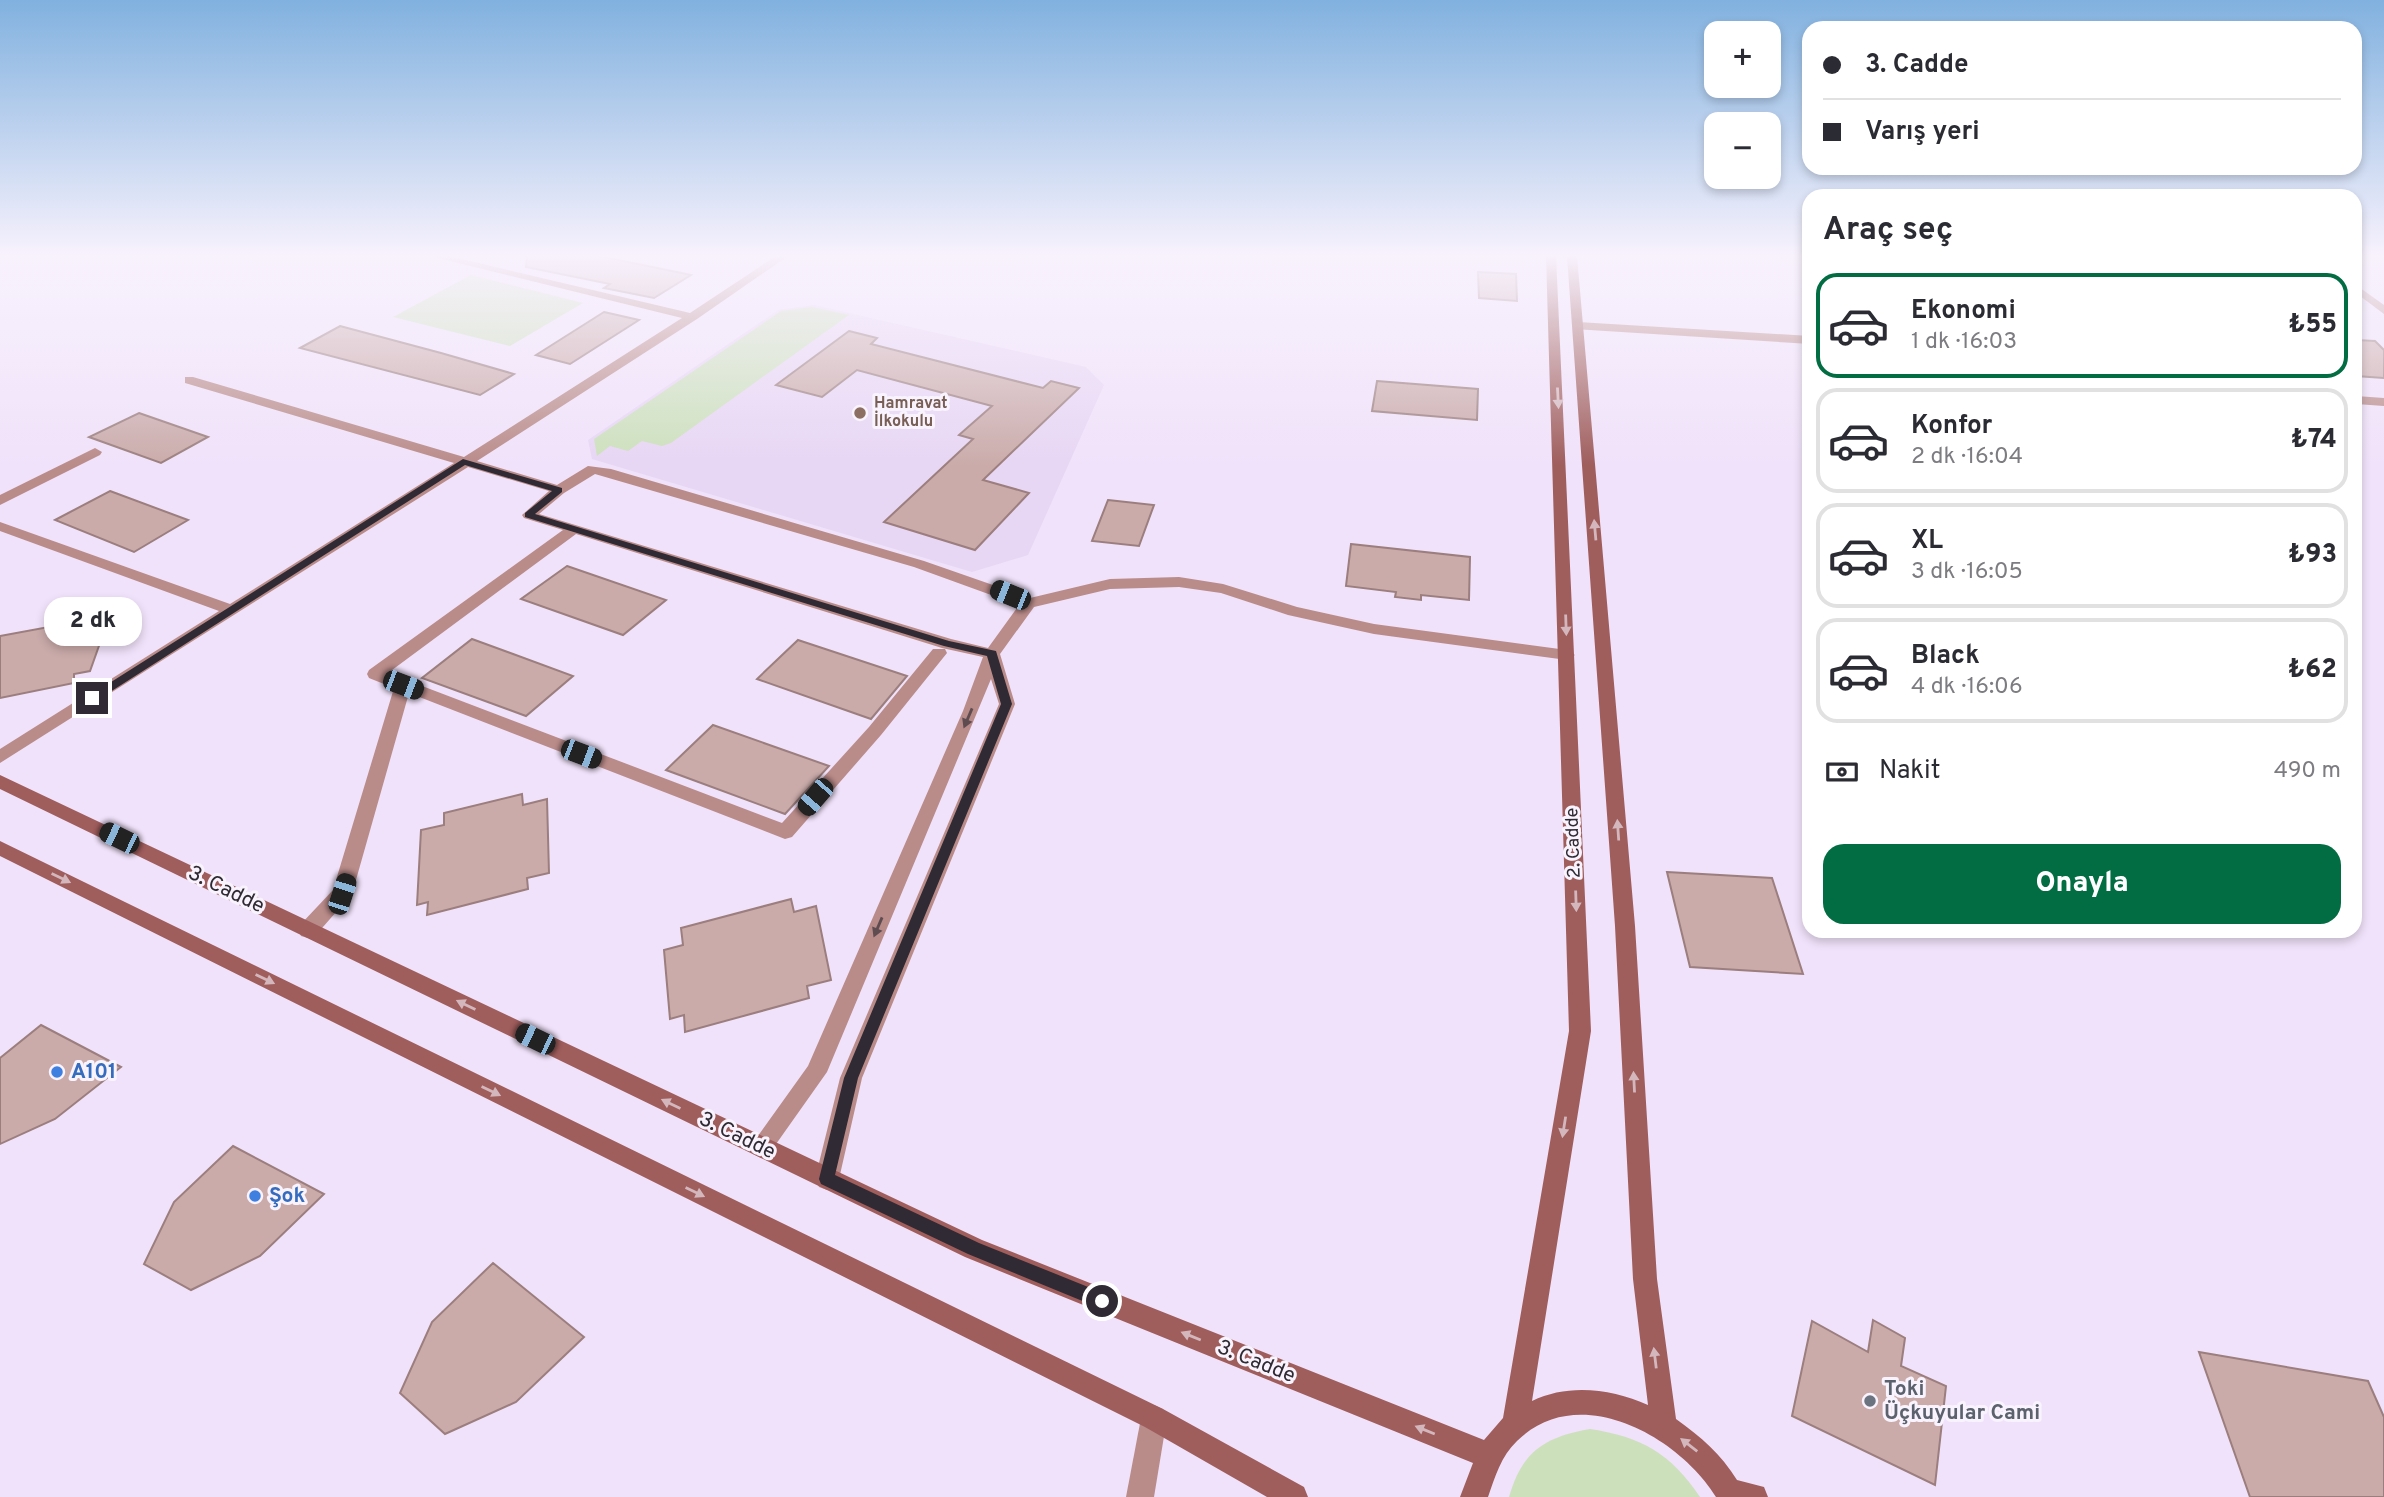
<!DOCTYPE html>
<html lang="tr">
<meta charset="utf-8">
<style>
body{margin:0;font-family:Overpass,sans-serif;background:#f7f7f7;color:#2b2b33;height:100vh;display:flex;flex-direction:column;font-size:26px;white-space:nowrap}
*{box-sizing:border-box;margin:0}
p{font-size:23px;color:#7c7c81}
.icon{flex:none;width:38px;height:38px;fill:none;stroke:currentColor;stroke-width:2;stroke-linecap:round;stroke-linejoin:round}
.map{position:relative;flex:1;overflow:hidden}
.details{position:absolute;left:1802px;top:189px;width:560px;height:749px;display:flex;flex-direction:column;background:#fff;border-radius:21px;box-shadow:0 4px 10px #0003}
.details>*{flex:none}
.guide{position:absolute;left:1802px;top:21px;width:560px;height:154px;border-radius:21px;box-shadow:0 4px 10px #0003;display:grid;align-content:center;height:154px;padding:0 21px;background:#fff}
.buttons{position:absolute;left:1704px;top:21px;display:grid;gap:14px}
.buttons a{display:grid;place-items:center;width:77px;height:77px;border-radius:14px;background:#fff;box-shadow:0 4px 10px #0003;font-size:35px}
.end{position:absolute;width:32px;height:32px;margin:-16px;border:9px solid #2f2a33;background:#fff;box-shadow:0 0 0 4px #fff}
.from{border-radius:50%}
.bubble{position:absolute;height:49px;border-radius:21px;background:#fff;box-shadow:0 4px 10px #0003;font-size:23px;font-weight:800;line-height:49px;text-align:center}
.car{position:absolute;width:21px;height:42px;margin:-21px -10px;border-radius:9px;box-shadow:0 0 5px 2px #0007;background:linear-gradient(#222 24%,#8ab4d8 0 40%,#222 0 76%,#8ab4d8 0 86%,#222 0)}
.guide b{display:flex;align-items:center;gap:24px;height:66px;font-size:26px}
.guide b+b{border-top:2px solid #e1e1e2}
.guide i{width:18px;height:18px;background:#2b2b33}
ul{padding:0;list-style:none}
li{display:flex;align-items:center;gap:21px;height:105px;margin:0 14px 10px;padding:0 7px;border:4px solid #e1e1e2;border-radius:21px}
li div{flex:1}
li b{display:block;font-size:26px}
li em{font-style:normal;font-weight:800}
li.on{border-color:#026c43}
li>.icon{width:63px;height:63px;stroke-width:1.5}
h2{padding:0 21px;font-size:32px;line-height:84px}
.pay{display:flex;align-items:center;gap:18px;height:77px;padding:0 21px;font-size:26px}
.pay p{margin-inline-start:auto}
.action{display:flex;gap:14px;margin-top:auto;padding:14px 21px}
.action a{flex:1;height:80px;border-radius:21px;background:#026c43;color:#fff;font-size:28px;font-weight:800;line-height:80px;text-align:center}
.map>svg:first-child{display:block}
.built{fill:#e7d6f4}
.green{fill:#cce0bc}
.building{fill:#caabaa;stroke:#9b7e7d;stroke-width:2}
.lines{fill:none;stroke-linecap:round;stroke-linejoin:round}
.street{fill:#b98b89;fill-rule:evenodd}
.secondary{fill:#9f5d5c;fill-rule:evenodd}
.oneway{fill:#d4b7bd}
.oneway2{fill:#5f4c51}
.route{fill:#2f2a33}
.education-dot{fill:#8d6e63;stroke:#f8f3fd;stroke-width:2.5}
.shop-dot{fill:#3f7fe0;stroke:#f8f3fd;stroke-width:2.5}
.worship-dot{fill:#6b7280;stroke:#f8f3fd;stroke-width:2.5}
.labels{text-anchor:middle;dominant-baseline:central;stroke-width:6;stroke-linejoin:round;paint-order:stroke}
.far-education-label{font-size:16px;font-weight:bold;fill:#785e54;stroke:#f8f3fd;text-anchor:start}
.street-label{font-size:18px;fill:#2f2a33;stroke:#f8f3fd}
.near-street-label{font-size:21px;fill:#2f2a33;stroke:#f8f3fd}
.near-shop-label{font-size:21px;font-weight:bold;fill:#366cbe;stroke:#f8f3fd;text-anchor:start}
.near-worship-label{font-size:21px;font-weight:bold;fill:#5b616d;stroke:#f8f3fd;text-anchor:start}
</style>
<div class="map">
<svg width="2384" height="1497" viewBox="0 0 2384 1497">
<rect width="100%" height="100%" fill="#f0e2fa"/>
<path class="built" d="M814,305L1086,367L1104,385L1028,555L972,572L592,459L588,440L778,310Z"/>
<g class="green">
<path d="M471,275L583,303L510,346L393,317Z"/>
<path d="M812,307L849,315L671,443L662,446L642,441L628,451L610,446L597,456L594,439L781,311Z"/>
<path d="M1590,1429C1642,1437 1670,1453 1700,1497H1509C1522,1451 1545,1437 1590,1429Z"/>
</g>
<g class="building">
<path d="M527,256H599L691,275L654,298L604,288L610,284L526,267Z"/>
<path d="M1478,272L1516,274L1517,301L1479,298Z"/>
<path d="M604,312L639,320L570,364L536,355Z"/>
<path d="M340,326L441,353L514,374L480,395L300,348Z"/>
<path d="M849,331L877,338L871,344L1043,388L1051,381L1079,388L983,480L1029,493L975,550L884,522L973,439L959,435L992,406L857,370L822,397L776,385Z"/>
<path d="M2356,340L2375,341L2384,350V378L2356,376Z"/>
<path d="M1377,381L1478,389L1477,420L1372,411Z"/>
<path d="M139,413L208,437L161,463L89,437Z"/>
<path d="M110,491L188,520L134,552L55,520Z"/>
<path d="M1108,500L1154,505L1139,546L1092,541Z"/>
<path d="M1351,544L1470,557L1469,600L1421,595V600L1395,597L1396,592L1346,586Z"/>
<path d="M567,566L666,600L623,635L521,599Z"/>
<path d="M97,618L91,629L106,626L90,671L74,674V683L0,698V636Z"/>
<path d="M472,639L573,676L526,716L422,678Z"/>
<path d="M798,640L907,676L871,719L757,679Z"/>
<path d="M713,725L829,766L785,814L666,770Z"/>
<path d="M522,794L523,805L547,799L549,873L527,878L528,889L427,915L428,902L417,905L421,830L444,825V813Z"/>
<path d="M1667,872L1772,878L1803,974L1690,967Z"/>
<path d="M791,899L794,912L816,906L831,980L807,986L809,998L685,1032L684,1015L670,1019L664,950L683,945L681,928Z"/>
<path d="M41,1025L121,1067L55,1119L0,1144V1058Z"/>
<path d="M233,1146L324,1194L260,1256L191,1290L144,1264L174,1202Z"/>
<path d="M493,1263L584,1337L516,1402L445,1434L400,1393L432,1322Z"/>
<path d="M1873,1320L1905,1338L1901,1366L1946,1386L1935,1485L1792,1416L1812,1321L1868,1352Z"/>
<path d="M2199,1352L2368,1381L2384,1417V1497H2250Z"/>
</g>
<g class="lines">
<g class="street">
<path d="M430,256H449L690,313L776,256H788L697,319L477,461L557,485L588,466L611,469L924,561L1030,598L1110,579L1179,577L1223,584L1297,607L1374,624L1567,650L1575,655L1567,660L1374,634L1288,615L1221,593L1179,587L1110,589L1034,607L1000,654L1015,704L862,1078L839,1179L835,1187L827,1190L819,1187L815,1179L840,1078L999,704L991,679L827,1072L769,1154L761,1158L753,1154L750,1147L808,1066L963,711L983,657L942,648L576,534L388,673L782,823L869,727L933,649H945L947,653L881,735L792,837L785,839L409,693L352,894L315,936L308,938L301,936L298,930L301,924L333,890L394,688L369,678L367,674L369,670L563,530L524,518L522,515L549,491L468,467L0,763V749L219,611L0,531V522L230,604L454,463L185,383V377H193L464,457L682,318ZM595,474L914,567L1019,605L988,648L951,639L539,514L564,493Z"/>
<path d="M2356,285L2384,305V314L2356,293Z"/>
<path d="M1578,322L1810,336V344L1574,329V323Z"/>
<path d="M2356,396L2384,398V406L2356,404Z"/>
<path d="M95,448L102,452L100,455L0,505V495Z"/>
<path d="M1154,1405L1163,1409L1167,1418L1154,1497H1126L1141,1418L1145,1409Z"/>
</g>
<g class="secondary">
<path d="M1546,256H1556L1591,1031L1532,1401C1569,1383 1612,1389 1648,1405L1633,1279L1615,926L1567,256H1577L1635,926L1657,1279L1676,1419C1701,1437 1721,1454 1737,1480L1764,1487L1768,1497H1716C1679,1437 1579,1380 1517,1441C1501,1456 1495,1477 1488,1497H1460L1473,1463L965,1257L0,789V775L982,1240L1484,1440L1503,1418L1569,1031Z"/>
<path d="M0,841L1163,1409L1304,1487L1308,1497H1267L1145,1427L0,856Z"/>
</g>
</g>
<defs><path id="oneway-solid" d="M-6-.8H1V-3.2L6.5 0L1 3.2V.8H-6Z" transform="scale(1.75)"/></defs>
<g class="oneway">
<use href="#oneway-solid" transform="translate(1558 398) rotate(87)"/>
<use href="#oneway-solid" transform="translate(1595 530) rotate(-95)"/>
<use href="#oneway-solid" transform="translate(1566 625) rotate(88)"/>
<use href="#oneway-solid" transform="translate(1618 830) rotate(-94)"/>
<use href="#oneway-solid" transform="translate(61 878) rotate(26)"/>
<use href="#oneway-solid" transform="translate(1576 901) rotate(88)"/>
<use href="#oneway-solid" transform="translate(265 979) rotate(26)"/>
<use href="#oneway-solid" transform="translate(466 1005) rotate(-154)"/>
<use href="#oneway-solid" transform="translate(1634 1082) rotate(-93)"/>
<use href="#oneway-solid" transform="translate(491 1091) rotate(26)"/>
<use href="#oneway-solid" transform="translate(671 1104) rotate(-154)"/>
<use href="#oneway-solid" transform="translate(1564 1127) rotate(99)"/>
<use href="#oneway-solid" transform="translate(695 1192) rotate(26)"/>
<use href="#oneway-solid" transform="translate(1191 1336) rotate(-158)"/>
<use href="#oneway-solid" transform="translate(1655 1358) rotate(-97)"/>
<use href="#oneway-solid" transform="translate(1425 1430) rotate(-158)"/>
<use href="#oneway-solid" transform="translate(1689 1445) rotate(-142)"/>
</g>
<g class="oneway2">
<use href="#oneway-solid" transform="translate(968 718) rotate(113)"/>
<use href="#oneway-solid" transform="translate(878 927) rotate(113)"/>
</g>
<linearGradient id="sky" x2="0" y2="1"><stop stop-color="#81b1df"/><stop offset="0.55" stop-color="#f8f2fd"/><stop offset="1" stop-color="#f8f2fd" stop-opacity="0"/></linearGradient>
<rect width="2384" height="466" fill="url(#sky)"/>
<path class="route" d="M463,459L562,488V492L535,514L949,641L996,651L1012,704L858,1078L835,1175L979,1243L1108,1295L1110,1301L1108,1306L1102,1309L968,1254L821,1184L819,1179L844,1078L1001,704L987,656L944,646L525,517V513L552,491L465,465L96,701H89V696Z"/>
<circle class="education-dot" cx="860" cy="413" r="7"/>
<g class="shop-dot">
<circle cx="57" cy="1072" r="7"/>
<circle cx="255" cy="1196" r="7"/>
</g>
<circle class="worship-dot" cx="1870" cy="1401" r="7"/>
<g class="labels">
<g class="far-education-label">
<text x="874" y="404">Hamravat<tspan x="874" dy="18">İlkokulu</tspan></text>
</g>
<g class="street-label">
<text transform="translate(1574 843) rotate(-92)">2. Cadde</text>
</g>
<g class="near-street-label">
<text transform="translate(226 890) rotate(26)">3. Cadde</text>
<text transform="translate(737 1136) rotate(26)">3. Cadde</text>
<text transform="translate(1256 1362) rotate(22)">3. Cadde</text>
</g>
<g class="near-shop-label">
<text x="71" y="1072">A101</text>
<text x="269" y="1196">Şok</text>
</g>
<g class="near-worship-label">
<text x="1884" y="1389">Toki<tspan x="1884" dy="24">Üçkuyular Cami</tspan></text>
</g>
</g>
</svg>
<div class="buttons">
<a>+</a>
<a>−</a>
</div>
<i class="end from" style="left:1102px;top:1301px"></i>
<i class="end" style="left:92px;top:698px"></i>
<div class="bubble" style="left:44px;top:597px;width:98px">2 dk</div>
<i class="car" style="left:1010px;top:595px;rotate:292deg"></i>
<i class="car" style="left:403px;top:685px;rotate:111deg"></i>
<i class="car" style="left:581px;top:754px;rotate:111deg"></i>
<i class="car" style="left:815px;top:797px;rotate:221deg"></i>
<i class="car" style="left:119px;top:838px;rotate:296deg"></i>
<i class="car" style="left:342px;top:894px;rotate:18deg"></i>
<i class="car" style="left:535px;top:1039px;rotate:296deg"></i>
<div class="guide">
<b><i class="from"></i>3. Cadde</b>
<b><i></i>Varış yeri</b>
</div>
<section class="details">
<h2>Araç seç</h2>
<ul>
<li class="on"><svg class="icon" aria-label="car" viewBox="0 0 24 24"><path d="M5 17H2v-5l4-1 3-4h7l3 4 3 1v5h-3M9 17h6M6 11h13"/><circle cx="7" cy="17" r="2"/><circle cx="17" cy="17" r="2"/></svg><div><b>Ekonomi</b><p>1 dk · 16:03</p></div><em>₺55</em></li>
<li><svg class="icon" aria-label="car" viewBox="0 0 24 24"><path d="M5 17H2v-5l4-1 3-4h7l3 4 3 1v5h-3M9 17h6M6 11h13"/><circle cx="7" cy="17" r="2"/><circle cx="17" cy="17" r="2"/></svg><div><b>Konfor</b><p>2 dk · 16:04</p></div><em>₺74</em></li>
<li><svg class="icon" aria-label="car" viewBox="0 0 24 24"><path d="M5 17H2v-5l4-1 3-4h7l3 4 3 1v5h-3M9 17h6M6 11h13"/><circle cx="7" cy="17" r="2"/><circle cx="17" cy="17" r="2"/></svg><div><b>XL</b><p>3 dk · 16:05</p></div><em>₺93</em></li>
<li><svg class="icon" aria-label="car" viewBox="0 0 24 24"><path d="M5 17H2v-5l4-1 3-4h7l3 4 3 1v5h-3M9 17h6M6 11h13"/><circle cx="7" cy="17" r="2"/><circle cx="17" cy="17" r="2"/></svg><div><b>Black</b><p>4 dk · 16:06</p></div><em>₺62</em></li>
</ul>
<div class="pay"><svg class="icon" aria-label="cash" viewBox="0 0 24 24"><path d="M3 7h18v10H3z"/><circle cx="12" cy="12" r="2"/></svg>Nakit<p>490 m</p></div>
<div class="action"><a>Onayla</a></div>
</section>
</div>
